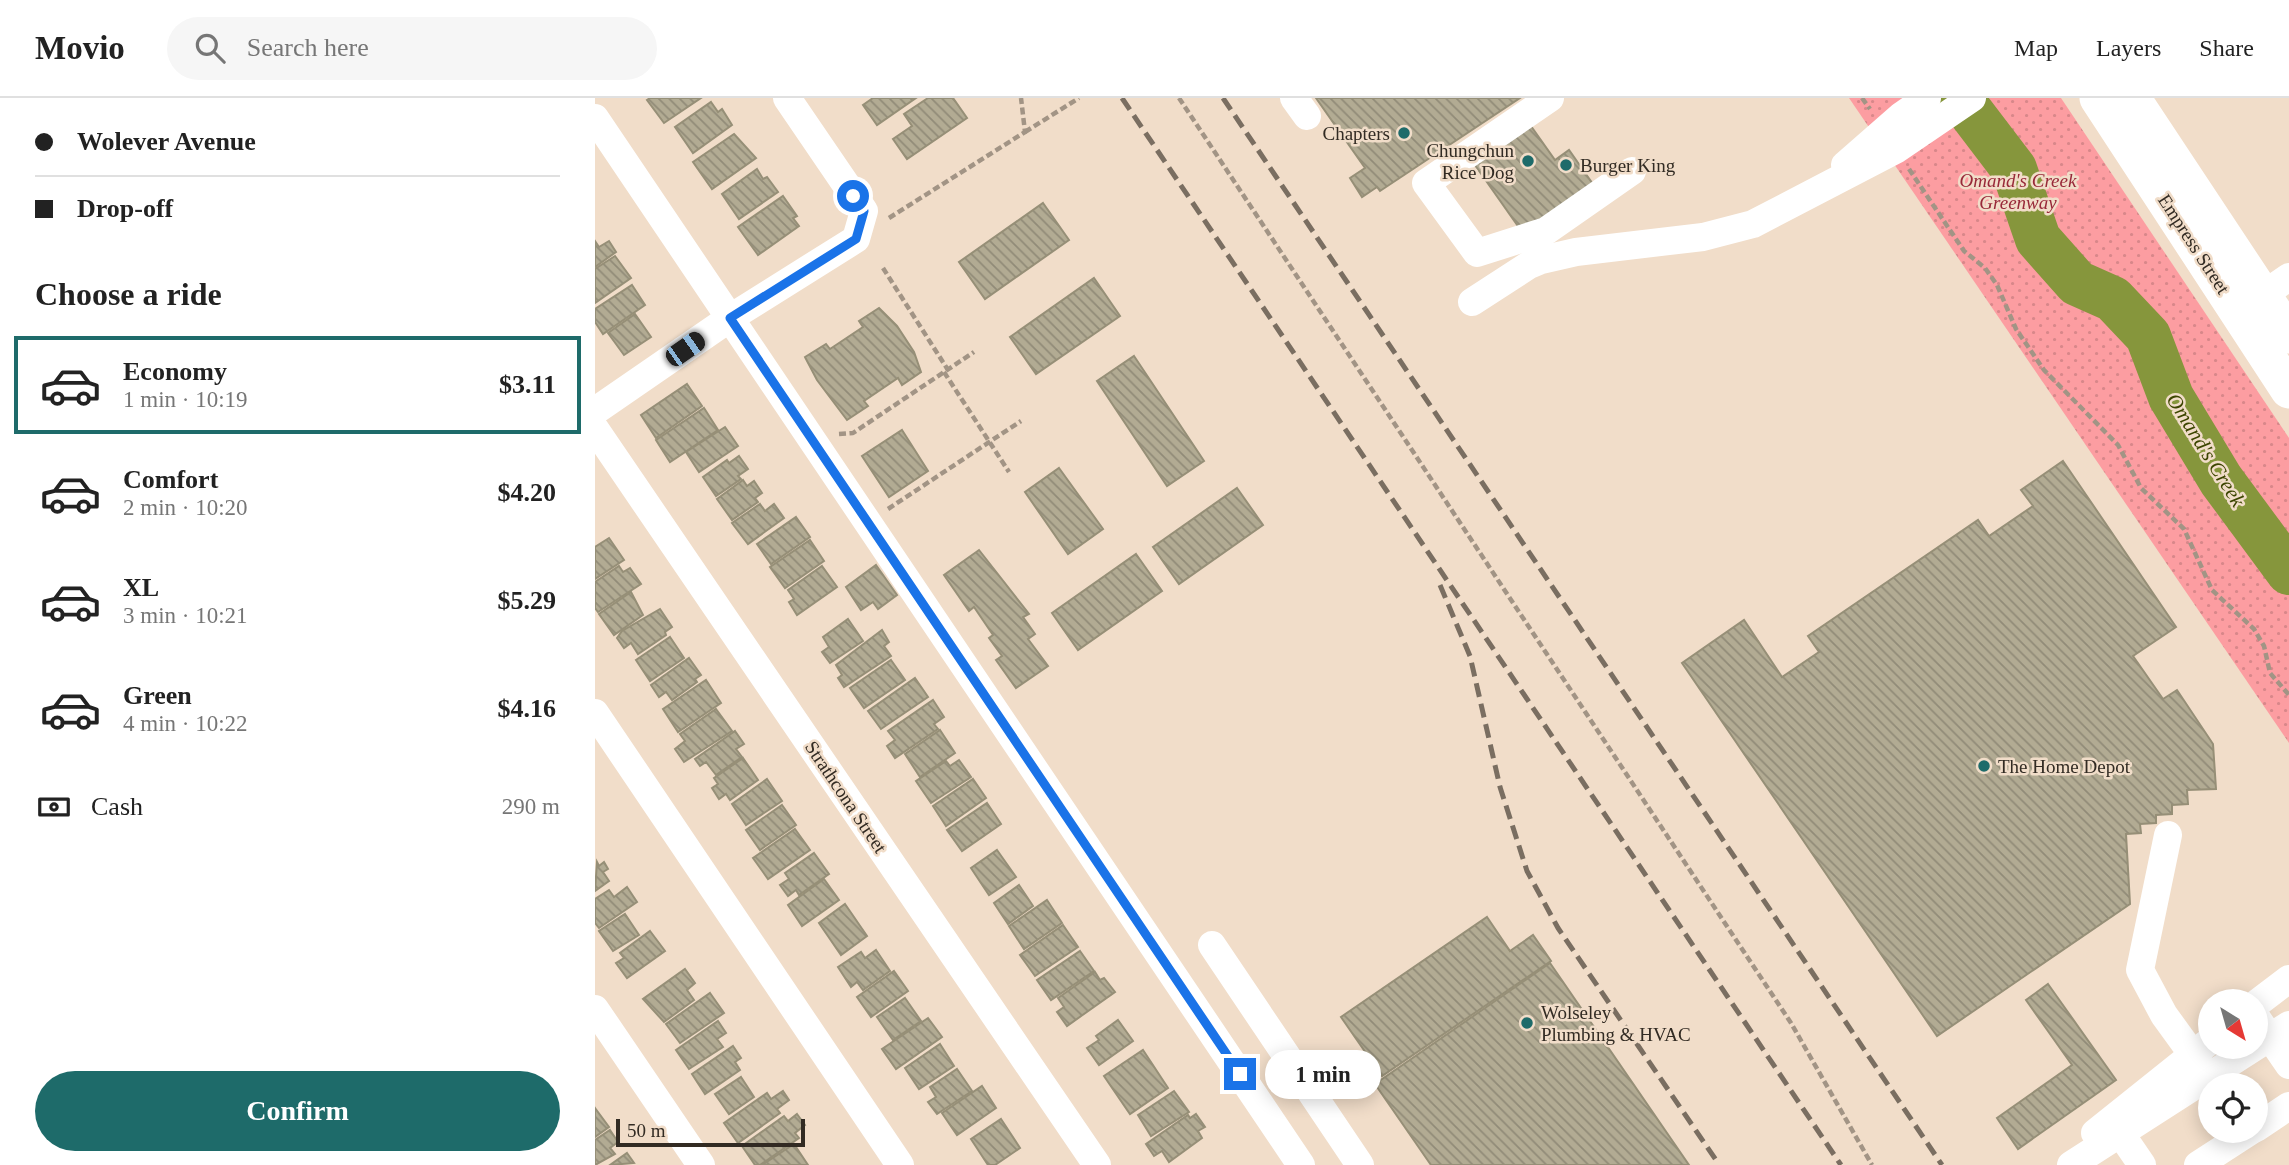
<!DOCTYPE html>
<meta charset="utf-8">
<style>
body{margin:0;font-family:Georgia,serif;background:#f6f6f6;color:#222;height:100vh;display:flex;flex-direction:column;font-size:26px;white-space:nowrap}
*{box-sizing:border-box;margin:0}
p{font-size:23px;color:#767676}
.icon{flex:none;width:38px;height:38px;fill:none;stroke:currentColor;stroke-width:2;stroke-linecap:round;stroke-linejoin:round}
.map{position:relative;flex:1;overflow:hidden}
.sheet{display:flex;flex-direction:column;background:#fff;width:595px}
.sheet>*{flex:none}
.hud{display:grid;align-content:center;height:154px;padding:0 35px;background:#fff}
.needle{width:46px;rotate:143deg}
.tools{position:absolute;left:1603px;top:891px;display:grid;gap:14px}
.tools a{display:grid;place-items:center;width:70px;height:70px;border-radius:50%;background:#fff;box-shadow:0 4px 18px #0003;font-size:35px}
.scale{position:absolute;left:21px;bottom:18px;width:189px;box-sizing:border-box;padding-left:7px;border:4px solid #322b23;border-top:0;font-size:19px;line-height:24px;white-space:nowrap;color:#322b23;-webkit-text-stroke:5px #f1ddc9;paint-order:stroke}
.end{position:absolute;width:32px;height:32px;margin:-16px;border:9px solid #1a73e8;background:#fff;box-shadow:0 0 0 4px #fff}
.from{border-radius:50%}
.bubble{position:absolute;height:49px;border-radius:24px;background:#fff;box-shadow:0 4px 18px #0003;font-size:23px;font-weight:700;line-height:49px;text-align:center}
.car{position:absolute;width:21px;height:42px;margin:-21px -10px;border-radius:9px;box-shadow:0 0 5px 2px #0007;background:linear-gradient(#222 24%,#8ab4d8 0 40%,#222 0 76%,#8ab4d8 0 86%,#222 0)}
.hud b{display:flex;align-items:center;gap:24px;height:66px;font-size:26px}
.hud b+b{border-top:2px solid #e0e0e0}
.hud i{width:18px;height:18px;background:#222}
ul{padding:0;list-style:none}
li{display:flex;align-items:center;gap:21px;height:98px;margin:0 14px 10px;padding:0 21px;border:4px solid transparent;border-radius:0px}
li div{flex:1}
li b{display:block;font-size:26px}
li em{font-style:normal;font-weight:700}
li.on{border-color:#1e6b6a}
li>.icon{width:63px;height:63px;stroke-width:1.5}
h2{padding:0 35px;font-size:32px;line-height:84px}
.pay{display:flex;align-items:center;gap:18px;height:77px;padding:0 35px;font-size:26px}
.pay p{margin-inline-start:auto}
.action{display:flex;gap:14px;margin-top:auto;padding:14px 35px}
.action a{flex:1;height:80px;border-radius:42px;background:#1e6b6a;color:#fff;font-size:28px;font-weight:700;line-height:80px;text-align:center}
header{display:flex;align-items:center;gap:42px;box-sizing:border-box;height:98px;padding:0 35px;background:#fff;border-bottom:2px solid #e0e0e0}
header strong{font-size:33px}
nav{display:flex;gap:38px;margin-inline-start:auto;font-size:24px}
.search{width:490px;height:63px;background:#f6f6f6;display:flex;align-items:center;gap:18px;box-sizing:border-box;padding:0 24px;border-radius:38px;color:#767676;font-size:26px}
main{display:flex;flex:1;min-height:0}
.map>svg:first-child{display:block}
.park{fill:url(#park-dots)}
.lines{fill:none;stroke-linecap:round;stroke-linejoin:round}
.river{stroke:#86963c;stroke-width:46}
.building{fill:url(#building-back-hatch);stroke:#968f77;stroke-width:2}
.path{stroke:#a29485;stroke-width:4.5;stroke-dasharray:7 3.5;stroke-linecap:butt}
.minor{stroke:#fff;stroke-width:28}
.major{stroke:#fff;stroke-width:37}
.rail{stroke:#7a6e61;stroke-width:5;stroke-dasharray:14 7;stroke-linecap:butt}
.route{stroke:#1a73e8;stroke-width:9}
.poi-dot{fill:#1e6b6a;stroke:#f1ddc9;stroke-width:2.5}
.labels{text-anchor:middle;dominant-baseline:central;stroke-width:5;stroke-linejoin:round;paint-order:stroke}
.poi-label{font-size:19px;fill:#322b23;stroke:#f1ddc9;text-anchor:start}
.park-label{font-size:19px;font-style:italic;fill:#982939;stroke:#f1ddc9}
.street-label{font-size:19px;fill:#322b23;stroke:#f1ddc9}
.water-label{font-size:21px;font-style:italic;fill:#3c4500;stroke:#f1ddc9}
</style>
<header>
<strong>Movio</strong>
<div class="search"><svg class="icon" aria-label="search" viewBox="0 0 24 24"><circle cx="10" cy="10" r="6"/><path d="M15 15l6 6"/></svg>Search here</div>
<nav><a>Map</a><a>Layers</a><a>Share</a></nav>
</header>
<main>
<section class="sheet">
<div class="hud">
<b><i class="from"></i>Wolever Avenue</b>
<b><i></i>Drop-off</b>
</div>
<h2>Choose a ride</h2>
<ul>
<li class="on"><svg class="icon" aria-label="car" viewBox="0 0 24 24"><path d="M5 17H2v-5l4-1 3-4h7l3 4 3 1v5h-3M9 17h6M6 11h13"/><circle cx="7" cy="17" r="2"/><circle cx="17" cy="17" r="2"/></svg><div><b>Economy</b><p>1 min · 10:19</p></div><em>$3.11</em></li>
<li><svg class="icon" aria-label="car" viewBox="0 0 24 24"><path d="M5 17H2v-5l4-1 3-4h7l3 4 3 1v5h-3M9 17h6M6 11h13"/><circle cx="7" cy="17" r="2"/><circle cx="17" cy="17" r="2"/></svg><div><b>Comfort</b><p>2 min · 10:20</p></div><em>$4.20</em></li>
<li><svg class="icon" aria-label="car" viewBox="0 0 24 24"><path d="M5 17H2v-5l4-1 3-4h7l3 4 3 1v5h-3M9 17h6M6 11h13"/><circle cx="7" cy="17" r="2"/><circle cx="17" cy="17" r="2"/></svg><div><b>XL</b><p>3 min · 10:21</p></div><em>$5.29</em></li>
<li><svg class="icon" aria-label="car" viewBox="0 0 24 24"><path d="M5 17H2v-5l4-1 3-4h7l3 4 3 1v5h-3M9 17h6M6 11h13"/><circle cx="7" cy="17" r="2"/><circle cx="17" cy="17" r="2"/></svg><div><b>Green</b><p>4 min · 10:22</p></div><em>$4.16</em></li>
</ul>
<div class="pay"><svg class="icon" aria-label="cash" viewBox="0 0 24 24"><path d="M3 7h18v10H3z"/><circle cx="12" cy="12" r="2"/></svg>Cash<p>290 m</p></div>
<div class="action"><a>Confirm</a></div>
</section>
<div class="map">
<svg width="1694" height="1067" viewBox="0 0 1694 1067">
<defs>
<pattern id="park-dots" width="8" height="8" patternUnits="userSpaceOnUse" patternTransform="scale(1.75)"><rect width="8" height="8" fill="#fc9da1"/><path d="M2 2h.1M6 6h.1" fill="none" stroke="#d8878a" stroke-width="1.8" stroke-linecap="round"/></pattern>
<pattern id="building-back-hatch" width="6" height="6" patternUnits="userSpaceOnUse" patternTransform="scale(1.75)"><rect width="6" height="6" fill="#b2ab93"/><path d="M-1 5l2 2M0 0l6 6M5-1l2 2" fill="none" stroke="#918b78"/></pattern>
</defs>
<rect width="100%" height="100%" fill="#f1ddc9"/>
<path class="park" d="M1254,0H1466L1694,340V645Z"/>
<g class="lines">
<path class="river" d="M1365,0L1419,71L1443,141L1482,185L1518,201L1553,238L1576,299L1626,382L1694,474"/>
</g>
<g class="building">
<path d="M55,0H106L69,25L52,2Z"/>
<path d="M278,0H321L282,27L268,7Z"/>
<path d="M333,0H358L372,20L312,61L298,41L317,28L309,16Z"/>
<path d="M721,0H925L785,93L782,89L767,99L755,80L770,70Z"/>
<path d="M116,4L123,14L127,11L137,27L98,55L80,29Z"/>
<path d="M931,21L960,62L974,52L1000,89L930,138L875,60Z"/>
<path d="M139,36L161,60L117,91L98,64Z"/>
<path d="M162,71L168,81L172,79L183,94L144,121L127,96Z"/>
<path d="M188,98L202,118L198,120L204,128L163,157L143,129Z"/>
<path d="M448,105L474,142L390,201L364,164Z"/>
<path d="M0,143L4,149L14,143L21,154L0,169Z"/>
<path d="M20,158L36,180L0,205V171Z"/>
<path d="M499,180L525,218L441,276L415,239Z"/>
<path d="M37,187L50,207L8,236L0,224V211Z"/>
<path d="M284,210L302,228L319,254L326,274L307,287L303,280L269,303L273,308L252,322L222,282L210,259L231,246L235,251L268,229L264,223Z"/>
<path d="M40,216L56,239L29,257L13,235Z"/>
<path d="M539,258L609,363L572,388L502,283Z"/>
<path d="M92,286L107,308L61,340L46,317Z"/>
<path d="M109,310L123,332L75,364L61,342Z"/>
<path d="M130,329L143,348L104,374L91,354Z"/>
<path d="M307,332L333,373L294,399L267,358Z"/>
<path d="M144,358L153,371L143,378L146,381L121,398L108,379L132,362L134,365Z"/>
<path d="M1468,363L1581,529L1538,558L1568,601L1582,592L1618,646L1621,691L1592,692L1593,706L1577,707V716L1561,717V725L1545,726L1546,735L1531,736L1535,806L1342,938L1087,565L1149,522L1187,579L1224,554L1213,538L1383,422L1394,438L1438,408L1426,392Z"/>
<path d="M464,370L508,431L473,456L430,394Z"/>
<path d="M148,382L152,388L159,383L167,395L160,400L163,404L137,422L122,401Z"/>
<path d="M642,390L668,427L584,486L558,449Z"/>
<path d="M165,406L170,413L179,406L189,420L153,446L137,425Z"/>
<path d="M201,419L215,439L176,466L162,446Z"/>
<path d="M14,440L29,462L0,481V449Z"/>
<path d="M215,442L229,463L190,490L175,469Z"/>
<path d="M384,452L434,516L428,519L440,536L433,541L453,568L421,590L401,562L407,558L394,540L398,537L379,509L374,513L349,477Z"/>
<path d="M541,456L567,493L483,552L457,515Z"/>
<path d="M281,467L302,497L283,511L278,504L266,512L251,489Z"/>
<path d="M24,468L28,474L35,470L46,486L3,514L0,510V484Z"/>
<path d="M227,468L242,489L202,517L194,504L199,501L193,492Z"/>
<path d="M36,494L48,517L19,537L4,516Z"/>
<path d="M65,511L77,529L70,534L71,537L43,556L36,545L29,550L22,540L27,533Z"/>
<path d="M253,521L268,543L235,565L227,554L234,549L228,539Z"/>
<path d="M287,532L294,544L289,548L296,558L249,589L243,580L247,577L241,567Z"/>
<path d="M75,539L89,560L55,583L41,562Z"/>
<path d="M94,560L106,577L100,581L102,584L77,602L71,594L64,599L56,587Z"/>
<path d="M296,562L310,582L269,610L255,590Z"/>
<path d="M320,580L333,599L286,631L273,613Z"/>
<path d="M111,582L126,605L83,634L68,611Z"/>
<path d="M338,602L349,619L339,626L343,631L300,660L292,648L300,642L293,633Z"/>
<path d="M121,611L137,633L89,664L80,651L90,643L85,636Z"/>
<path d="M345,632L360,655L325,679L310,656Z"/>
<path d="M140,633L149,646L141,651L147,659L121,677L111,664L105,668L100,661Z"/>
<path d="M148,660L163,682L135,702L131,696L124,701L117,690L123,686L119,680Z"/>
<path d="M364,662L376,679L336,705L321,683L351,663L355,668Z"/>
<path d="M172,681L187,703L151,727L137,706Z"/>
<path d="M378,681L391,700L351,728L338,708Z"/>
<path d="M392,705L406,726L367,753L352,732Z"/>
<path d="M187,707L201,727L165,752L151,732Z"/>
<path d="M200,731L215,752L173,781L158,760Z"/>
<path d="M402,752L421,779L394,797L376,770Z"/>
<path d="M219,755L234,776L204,797L201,792L193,798L185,787L194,781L190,775Z"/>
<path d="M2,764L4,768L9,764L13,771L8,774L14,783L0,793Z"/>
<path d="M229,781L244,802L207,828L193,807Z"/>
<path d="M424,787L438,808L413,826L399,805Z"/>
<path d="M32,789L42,804L4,830L0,825V801L14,792L19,799Z"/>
<path d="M452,802L467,825L429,851L414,828Z"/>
<path d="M250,806L272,838L246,857L224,825Z"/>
<path d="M30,816L44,837L18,853L4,833Z"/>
<path d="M892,819L915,853L938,837L956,863L787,978L746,919Z"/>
<path d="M468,827L483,849L440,878L425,857Z"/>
<path d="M55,833L70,853L32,880L21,865L29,860L25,855Z"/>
<path d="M281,852L295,873L268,892L262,884L256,889L243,869L266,854L270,860Z"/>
<path d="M485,853L499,873L456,902L442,882Z"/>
<path d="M955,865L1094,1067H836L780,986Z"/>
<path d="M90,871L100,885L92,892L99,902L69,924L48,901Z"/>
<path d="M299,873L313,893L276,919L262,899Z"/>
<path d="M500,874L505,882L509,880L520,894L472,928L462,914L469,909L463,900Z"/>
<path d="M1453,886L1521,982L1423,1051L1402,1020L1477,967L1431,902Z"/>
<path d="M115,895L129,915L85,945L71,926Z"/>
<path d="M310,900L326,923L298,942L282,919Z"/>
<path d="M333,920L347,939L301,971L287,951Z"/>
<path d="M523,922L538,943L504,967L492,950L504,942L501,938Z"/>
<path d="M123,923L131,935L122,941L128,949L94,971L81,952Z"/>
<path d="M345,946L359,968L324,991L310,970Z"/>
<path d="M138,948L146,960L140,964L145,972L110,996L97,976Z"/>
<path d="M548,952L573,990L535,1016L509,978Z"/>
<path d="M362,971L377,993L342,1016L333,1004L341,999L335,989Z"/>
<path d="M146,979L159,999L134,1016L120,996Z"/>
<path d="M387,988L401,1010L362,1037L347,1015Z"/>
<path d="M188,993L194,1002L182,1011L185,1015L143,1045L129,1025L172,995L176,1001Z"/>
<path d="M579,993L594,1014L556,1038L543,1017Z"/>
<path d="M0,1010L14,1029L0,1039Z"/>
<path d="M202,1016L210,1027L200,1035L204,1040L165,1067H160L147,1048L189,1018L193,1023Z"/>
<path d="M601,1016L610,1029L603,1033L607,1040L574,1064L567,1053L559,1058L551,1046L593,1017L595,1020Z"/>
<path d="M406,1021L425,1050L400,1067H393L376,1041Z"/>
<path d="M15,1032L23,1044L15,1050L20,1056L0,1067V1042Z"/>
<path d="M199,1046L213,1067H167Z"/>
<path d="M32,1055L39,1065L15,1067Z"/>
</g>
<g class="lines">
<g class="path">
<path d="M584,0L1196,925L1277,1067"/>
<path d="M1267,0L1275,11"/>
<path d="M430,34L484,0"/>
<path d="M1314,71L1369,153L1390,170L1402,187L1421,231L1449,272L1523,347L1546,390L1589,431L1617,492L1659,531L1669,548L1675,575L1694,597"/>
<path d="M294,120L430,34L426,0"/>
<path d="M288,170L353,272"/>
<path d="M349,274L414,374"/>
<path d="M244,336L258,335L379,254"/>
<path d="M293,411L426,323"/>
</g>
<g class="minor">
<path d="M699,0L712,18"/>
<path d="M955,0L831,85L882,155L951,133L1037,73"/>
<path d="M0,20L706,1067"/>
<path d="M1250,67L1306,18L1332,0"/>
<path d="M877,204L934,167L946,162L981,154L1108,139L1158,126L1302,51L1377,0"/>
<path d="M1653,207L1694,179"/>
<path d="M0,313L135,220L261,141L269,113L192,0"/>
<path d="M0,331L502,1067"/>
<path d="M0,615L305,1067"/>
<path d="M1573,737L1545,872L1569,917L1614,979"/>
<path d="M617,847L765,1067"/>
<path d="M1661,906L1694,881"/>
<path d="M0,911L106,1067"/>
<path d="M1661,919L1694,967"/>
<path d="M1517,1023L1547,1067"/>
<path d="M1661,1030L1694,1008"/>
<path d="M1500,1035L1615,943"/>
<path d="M1476,1067L1694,927"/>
<path d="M1603,1067L1657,1032"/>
</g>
<g class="major">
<path d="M1503,0L1694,292"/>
<path d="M1537,0L1694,237"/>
</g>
<g class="rail">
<path d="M527,0L1246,1067"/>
<path d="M628,0L1347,1067"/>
<path d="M845,487L875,558L905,689L932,773L963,830L1123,1065"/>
</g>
</g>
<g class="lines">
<path class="route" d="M258,98L269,113L261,141L135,220L645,976"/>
</g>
<g class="poi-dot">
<circle cx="809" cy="35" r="7"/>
<circle cx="933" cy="63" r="7"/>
<circle cx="971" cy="67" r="7"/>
<circle cx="1389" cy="668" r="7"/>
<circle cx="932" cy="925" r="7"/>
</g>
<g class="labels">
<g class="poi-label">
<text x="795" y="35" text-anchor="end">Chapters</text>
<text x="919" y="52" text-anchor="end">Chungchun<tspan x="919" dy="22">Rice Dog</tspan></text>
<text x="985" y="67">Burger King</text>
<text x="1403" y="668">The Home Depot</text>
<text x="946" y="914">Wolseley<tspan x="946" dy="22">Plumbing &amp; HVAC</tspan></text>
</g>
<g class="park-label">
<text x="1423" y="82">Omand's Creek<tspan x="1423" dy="22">Greenway</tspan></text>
</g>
<g class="street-label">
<text transform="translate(1599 146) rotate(57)">Empress Street</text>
<text transform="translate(251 699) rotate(56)">Strathcona Street</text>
</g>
<g class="water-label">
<text transform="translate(1611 352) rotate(58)">Omand's Creek</text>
</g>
</g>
</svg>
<div class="tools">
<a><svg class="needle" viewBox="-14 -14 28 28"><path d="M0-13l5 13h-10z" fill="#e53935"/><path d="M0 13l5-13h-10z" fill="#767676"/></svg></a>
<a><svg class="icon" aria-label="locate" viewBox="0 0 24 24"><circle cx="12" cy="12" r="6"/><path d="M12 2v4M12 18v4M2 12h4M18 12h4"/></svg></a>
</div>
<div class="scale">50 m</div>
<i class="end from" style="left:258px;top:98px"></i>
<i class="end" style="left:645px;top:976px"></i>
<div class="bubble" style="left:670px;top:952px;width:116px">1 min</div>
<i class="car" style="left:90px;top:251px;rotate:55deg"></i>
</div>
</main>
